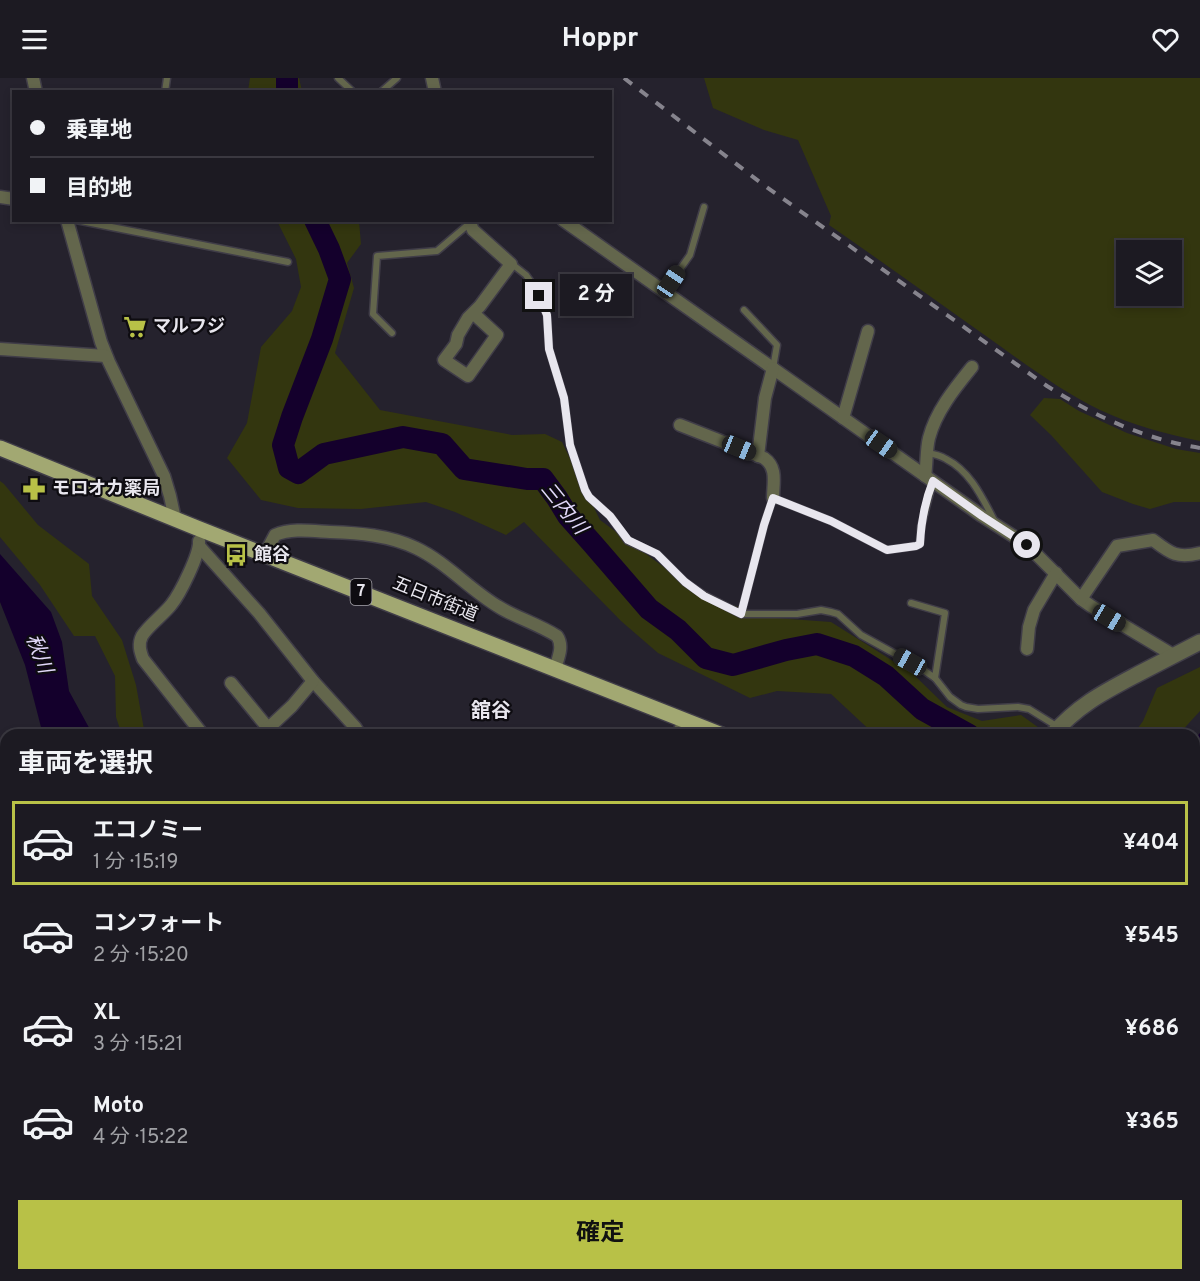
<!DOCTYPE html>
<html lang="ja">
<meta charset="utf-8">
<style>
body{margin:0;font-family:Overpass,"Noto Sans JP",sans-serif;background:#25232a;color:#f1f3f6;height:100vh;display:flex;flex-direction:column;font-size:22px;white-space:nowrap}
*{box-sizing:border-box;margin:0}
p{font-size:20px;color:#a0a1a5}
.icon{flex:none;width:33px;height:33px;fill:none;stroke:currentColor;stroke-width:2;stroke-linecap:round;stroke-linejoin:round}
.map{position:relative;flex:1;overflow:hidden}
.panel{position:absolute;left:0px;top:651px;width:1200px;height:552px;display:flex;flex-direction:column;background:#1c1a22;border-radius:18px 18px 0 0;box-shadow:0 3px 9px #0003,0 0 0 2px #3a3840}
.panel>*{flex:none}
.top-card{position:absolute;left:12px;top:12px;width:600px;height:132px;border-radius:0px;box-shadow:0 3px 9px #0003,0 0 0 2px #3a3840;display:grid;align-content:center;height:132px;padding:0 18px;background:#1c1a22}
.buttons{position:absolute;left:1116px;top:162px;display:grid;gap:12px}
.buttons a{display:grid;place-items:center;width:66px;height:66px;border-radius:0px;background:#1c1a22;box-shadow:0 3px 9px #0003,0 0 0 2px #3a3840;font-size:30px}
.end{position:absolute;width:27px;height:27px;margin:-14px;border:8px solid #e8e6ee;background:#111;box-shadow:0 0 0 3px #111}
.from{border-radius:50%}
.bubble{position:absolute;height:42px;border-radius:0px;background:#1c1a22;box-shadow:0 3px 9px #0003,0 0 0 2px #3a3840;font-size:20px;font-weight:700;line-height:42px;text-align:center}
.car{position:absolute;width:18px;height:36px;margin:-18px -9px;border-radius:8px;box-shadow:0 0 4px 2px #0007;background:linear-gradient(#222 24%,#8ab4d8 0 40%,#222 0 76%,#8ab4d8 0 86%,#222 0)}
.top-card b{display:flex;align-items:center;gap:21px;height:57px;font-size:22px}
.top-card b+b{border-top:2px solid #3a3840}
.top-card i{width:15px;height:15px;background:#f1f3f6}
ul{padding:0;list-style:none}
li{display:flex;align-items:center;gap:18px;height:84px;margin:0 12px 9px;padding:0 6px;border:3px solid transparent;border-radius:0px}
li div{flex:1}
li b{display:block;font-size:22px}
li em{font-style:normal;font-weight:700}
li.active{border-color:#b8c147}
li>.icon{width:54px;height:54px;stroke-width:1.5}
h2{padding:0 18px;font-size:27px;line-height:72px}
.cta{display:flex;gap:12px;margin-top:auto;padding:12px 18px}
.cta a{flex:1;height:69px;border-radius:0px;background:#b8c147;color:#111;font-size:24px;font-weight:700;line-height:69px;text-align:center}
header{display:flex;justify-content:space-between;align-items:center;height:78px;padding:0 18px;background:#1c1a22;font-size:27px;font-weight:700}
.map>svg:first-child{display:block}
.green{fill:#33360f;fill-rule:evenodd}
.water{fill:#14002c}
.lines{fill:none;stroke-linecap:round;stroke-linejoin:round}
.river{stroke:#14002c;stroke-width:22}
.service-casing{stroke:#403d48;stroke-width:9}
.minor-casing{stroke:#403d48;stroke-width:15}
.tertiary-casing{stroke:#403d48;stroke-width:18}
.primary-casing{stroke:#403d48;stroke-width:18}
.service{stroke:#63664c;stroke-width:6}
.minor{stroke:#63664c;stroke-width:12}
.tertiary{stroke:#63664c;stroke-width:15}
.primary{stroke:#a2a872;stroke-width:15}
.rail{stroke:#86848d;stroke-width:4;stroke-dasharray:10 10;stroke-linecap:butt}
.route{stroke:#e8e6ee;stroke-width:8}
.labels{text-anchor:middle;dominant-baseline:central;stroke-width:4.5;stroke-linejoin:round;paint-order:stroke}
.shield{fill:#0e0c11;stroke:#a7a5ac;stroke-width:1.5}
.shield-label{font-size:16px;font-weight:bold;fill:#e8e6ee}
.poi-label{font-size:18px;font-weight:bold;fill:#e8e6ee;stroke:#0e0c11;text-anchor:start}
.street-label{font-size:18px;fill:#e8e6ee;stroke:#0e0c11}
.water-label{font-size:20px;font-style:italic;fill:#e2d9fa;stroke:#0e0c11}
.neighbourhood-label{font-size:20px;font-weight:bold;fill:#e8e6ee;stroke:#0e0c11}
</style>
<header><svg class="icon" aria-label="menu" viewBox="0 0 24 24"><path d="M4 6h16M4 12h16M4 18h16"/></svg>Hoppr<svg class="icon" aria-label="heart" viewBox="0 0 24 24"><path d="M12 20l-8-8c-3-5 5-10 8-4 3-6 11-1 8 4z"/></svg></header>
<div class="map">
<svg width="1200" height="1203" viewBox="0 0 1200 1203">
<rect width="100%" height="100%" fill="#25222d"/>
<g class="green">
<path d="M250,0H299L302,13H248Z"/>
<path d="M704,0H1200V363C1165,356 1132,347 1100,332C1065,315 1032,291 1000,268C943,228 887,187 829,147L831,138L798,62L764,52L713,30ZM1126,172H1172V218H1126Z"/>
<path d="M277,143H359L361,166L347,185L354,210L335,275L380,332L512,357L545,356L562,364L600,442L703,518L776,540L831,544L912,595L947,629L982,643L1021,637L1049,657H875L831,616L777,613L750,620L658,575L621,543L524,444L506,457L455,434L426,424L361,431L298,430L261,422L227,380L247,345L261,269L292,233L301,209L296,181Z"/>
<path d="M1044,320L1060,321L1079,333L1127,355L1176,371L1200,375V424H1174L1150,431L1133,426L1102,414L1051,357L1030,337Z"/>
<path d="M0,403L4,406L38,447L89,486L92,518L122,562L136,607L145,657H122L116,639L115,598L95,558H74L40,507L0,459Z"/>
<path d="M1200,589V633L1178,657H1133L1143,643L1157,610Z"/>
<path d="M1200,695V758L1194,756V701Z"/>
</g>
<g class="water">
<path d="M0,476L51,534L62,564L69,613L93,657H43L25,587L0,524Z"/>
<path d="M1200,655V703L1194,707V662Z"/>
<path d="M1194,817L1200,824V951L1194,921Z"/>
<path d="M285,1197H325L329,1203H289Z"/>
<path d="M1045,1197H1173L1149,1203H1015Z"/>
</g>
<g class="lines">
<g class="river">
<path d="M287,0V14"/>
<path d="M315,142L329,171L340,201L322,261L292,339L283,367L289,390L298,395L324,376L403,359L442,366L464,391L527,401H543L557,420L568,438L592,465L649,531L678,552L706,580L733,587L786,572L817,566L854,578L886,598L922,631L969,657"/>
<path d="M1189,1203V1197"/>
</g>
<g class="service-casing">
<g id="service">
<path d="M338,0L353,14"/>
<path d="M165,14L167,0"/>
<path d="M381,14L397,0"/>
<path d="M76,142L288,184"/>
<path d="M512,186L526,197L533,207L547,237L549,271L564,320L570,367L585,412L589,419L610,438L628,463L657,476L685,504L695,511L704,517L741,536H797L821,532L831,534L838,536L861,557L919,589L935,600L950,619L961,627L966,629L978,631L1018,629L1029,631L1058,649"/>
<path d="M668,216L671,204L690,177L704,129"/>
<path d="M744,232L777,267L773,290"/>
<path d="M392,255L373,236L377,178L437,173L470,145"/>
<path d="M928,375C934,376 941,378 946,381C970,393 982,419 994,442"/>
<path d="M911,525L945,535L935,600"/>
<path d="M741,536L764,447L773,420L831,443L887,472L916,468L920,466L921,449L933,403"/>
<path d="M675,657L681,641"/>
<path d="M0,1005L6,1007"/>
<path d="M0,1142L6,1033"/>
<path d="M0,1162H6"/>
<path d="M711,1197V1203"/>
<path d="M413,1199L443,1203"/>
<path d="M19,1203V1197"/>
<path d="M456,1203V1197"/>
<path d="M515,1203L516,1197"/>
</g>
</g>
<g class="minor-casing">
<g id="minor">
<path d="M33,0L36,14"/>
<path d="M432,0L435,14"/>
<path d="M0,119L14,121"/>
<path d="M67,142L101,264L109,284L164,398L170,418L175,441"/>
<path d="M470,142V145L473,152L511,186L480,228L468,240L458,257L456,266L444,282L468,298L497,257L473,235"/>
<path d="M563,142L982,438L1027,467L1081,521L1091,528L1173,577"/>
<path d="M0,271L106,278"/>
<path d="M843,340L868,253"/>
<path d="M680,347L764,380C778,390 773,405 773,420"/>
<path d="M758,378L765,320L773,290"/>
<path d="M925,398C927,386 926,372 929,360C936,333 955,310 972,289"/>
<path d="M199,463C200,476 180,516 171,527C164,536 147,549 142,558C138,566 140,573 143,581L203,657"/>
<path d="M199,468L259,535L313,603L355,649L360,657"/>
<path d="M265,476L275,457C291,450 312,453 330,454C358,455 389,457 416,470C446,484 470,512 499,529C517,540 538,546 557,558C564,568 558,580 555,591"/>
<path d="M1081,521L1117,468L1153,462C1170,475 1177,481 1200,475"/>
<path d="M1027,571L1029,549L1034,532L1056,495"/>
<path d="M231,605L268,650"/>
<path d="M261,657L292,628L313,603"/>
<path d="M0,670L6,683"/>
<path d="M0,958L6,887"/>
<path d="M683,1197L698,1203"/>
<path d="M412,1203L413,1197"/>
<path d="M576,1203L577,1197"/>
<path d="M742,1203L758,1197"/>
</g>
</g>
<g class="tertiary-casing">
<g id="tertiary">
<path d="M1052,657C1078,627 1104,614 1138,596C1159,585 1179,575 1200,564"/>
<path d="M1194,944L1200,943"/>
</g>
</g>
<g class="primary-casing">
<g id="primary">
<path d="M0,370L197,450L722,657"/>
<path d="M1194,787L1200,788"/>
</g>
</g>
<use href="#service" class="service"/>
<use href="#minor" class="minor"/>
<use href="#tertiary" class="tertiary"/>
<use href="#primary" class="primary"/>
<path class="rail" d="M624,0L765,108L1047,308C1094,338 1144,361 1200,370"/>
</g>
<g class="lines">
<path class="route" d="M539,218L547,237L549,271L564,320L570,367L585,412L589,419L610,438L628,462L657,476L685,504L704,518L741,536L764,447L773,420L831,443L887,472L916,468L920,466C921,445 925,423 933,403L982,438L1027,467"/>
</g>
<defs>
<g id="supermarket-bare" transform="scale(1.8)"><path d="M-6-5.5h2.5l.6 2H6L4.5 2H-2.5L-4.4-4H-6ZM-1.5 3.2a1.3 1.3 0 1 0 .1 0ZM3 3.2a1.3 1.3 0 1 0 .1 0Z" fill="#b8c147" stroke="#0e0c11" stroke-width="2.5" paint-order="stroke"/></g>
<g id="pharmacy-bare" transform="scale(1.8)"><path d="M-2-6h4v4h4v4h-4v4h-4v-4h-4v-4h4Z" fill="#b8c147" stroke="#0e0c11" stroke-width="2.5" paint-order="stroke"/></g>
<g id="bus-bare" transform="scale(1.8)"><path d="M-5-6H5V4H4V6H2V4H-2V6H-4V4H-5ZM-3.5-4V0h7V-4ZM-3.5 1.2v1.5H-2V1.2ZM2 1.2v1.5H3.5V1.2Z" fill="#b8c147" stroke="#0e0c11" stroke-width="2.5" paint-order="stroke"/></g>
</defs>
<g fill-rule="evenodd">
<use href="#supermarket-bare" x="135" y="249"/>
<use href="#pharmacy-bare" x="34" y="411"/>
<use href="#bus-bare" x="236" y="477"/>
</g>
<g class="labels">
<rect class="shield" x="350.5" y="501" width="21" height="26" rx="4.5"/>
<g class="shield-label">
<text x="361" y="514">7</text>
</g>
<g class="poi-label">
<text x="153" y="249">マルフジ</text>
<text x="52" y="411">モロオカ薬局</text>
<text x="254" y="477">館谷</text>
</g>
<g class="street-label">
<text transform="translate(435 522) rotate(22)">五日市街道</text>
</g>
<g class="water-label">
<text transform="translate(563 431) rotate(51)">三内川</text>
<text transform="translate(38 576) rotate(69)">秋川</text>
</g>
<g class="neighbourhood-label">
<text x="491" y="634">舘谷</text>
</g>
</g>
</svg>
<div class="buttons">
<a><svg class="icon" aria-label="layers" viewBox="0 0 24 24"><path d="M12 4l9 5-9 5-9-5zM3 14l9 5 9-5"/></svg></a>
</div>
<i class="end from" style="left:1027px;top:467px"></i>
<i class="end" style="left:539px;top:218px"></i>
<div class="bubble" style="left:560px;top:196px;width:72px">2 分</div>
<i class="car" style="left:671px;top:204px;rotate:34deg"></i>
<i class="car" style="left:881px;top:366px;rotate:125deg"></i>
<i class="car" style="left:739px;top:370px;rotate:112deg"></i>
<i class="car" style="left:1109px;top:540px;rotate:121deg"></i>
<i class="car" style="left:910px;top:584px;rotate:299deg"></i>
<div class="top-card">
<b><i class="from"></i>乗車地</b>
<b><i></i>目的地</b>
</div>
<section class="panel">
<h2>車両を選択</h2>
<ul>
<li class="active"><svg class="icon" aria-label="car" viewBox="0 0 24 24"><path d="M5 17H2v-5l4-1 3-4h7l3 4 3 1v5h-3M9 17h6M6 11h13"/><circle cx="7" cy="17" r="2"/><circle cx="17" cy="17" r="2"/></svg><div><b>エコノミー</b><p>1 分 · 15:19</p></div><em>¥404</em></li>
<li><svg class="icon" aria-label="car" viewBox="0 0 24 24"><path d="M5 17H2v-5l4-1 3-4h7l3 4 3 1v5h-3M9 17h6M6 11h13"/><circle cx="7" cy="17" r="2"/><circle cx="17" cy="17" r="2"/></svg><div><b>コンフォート</b><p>2 分 · 15:20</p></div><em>¥545</em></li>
<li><svg class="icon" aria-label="car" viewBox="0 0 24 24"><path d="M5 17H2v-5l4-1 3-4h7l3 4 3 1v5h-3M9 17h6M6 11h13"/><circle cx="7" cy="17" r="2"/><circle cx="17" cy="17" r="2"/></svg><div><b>XL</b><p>3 分 · 15:21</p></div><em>¥686</em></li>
<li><svg class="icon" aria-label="car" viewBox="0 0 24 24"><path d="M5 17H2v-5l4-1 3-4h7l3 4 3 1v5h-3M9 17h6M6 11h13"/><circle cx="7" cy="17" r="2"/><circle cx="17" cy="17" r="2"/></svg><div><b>Moto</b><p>4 分 · 15:22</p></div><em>¥365</em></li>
</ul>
<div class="cta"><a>確定</a></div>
</section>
</div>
